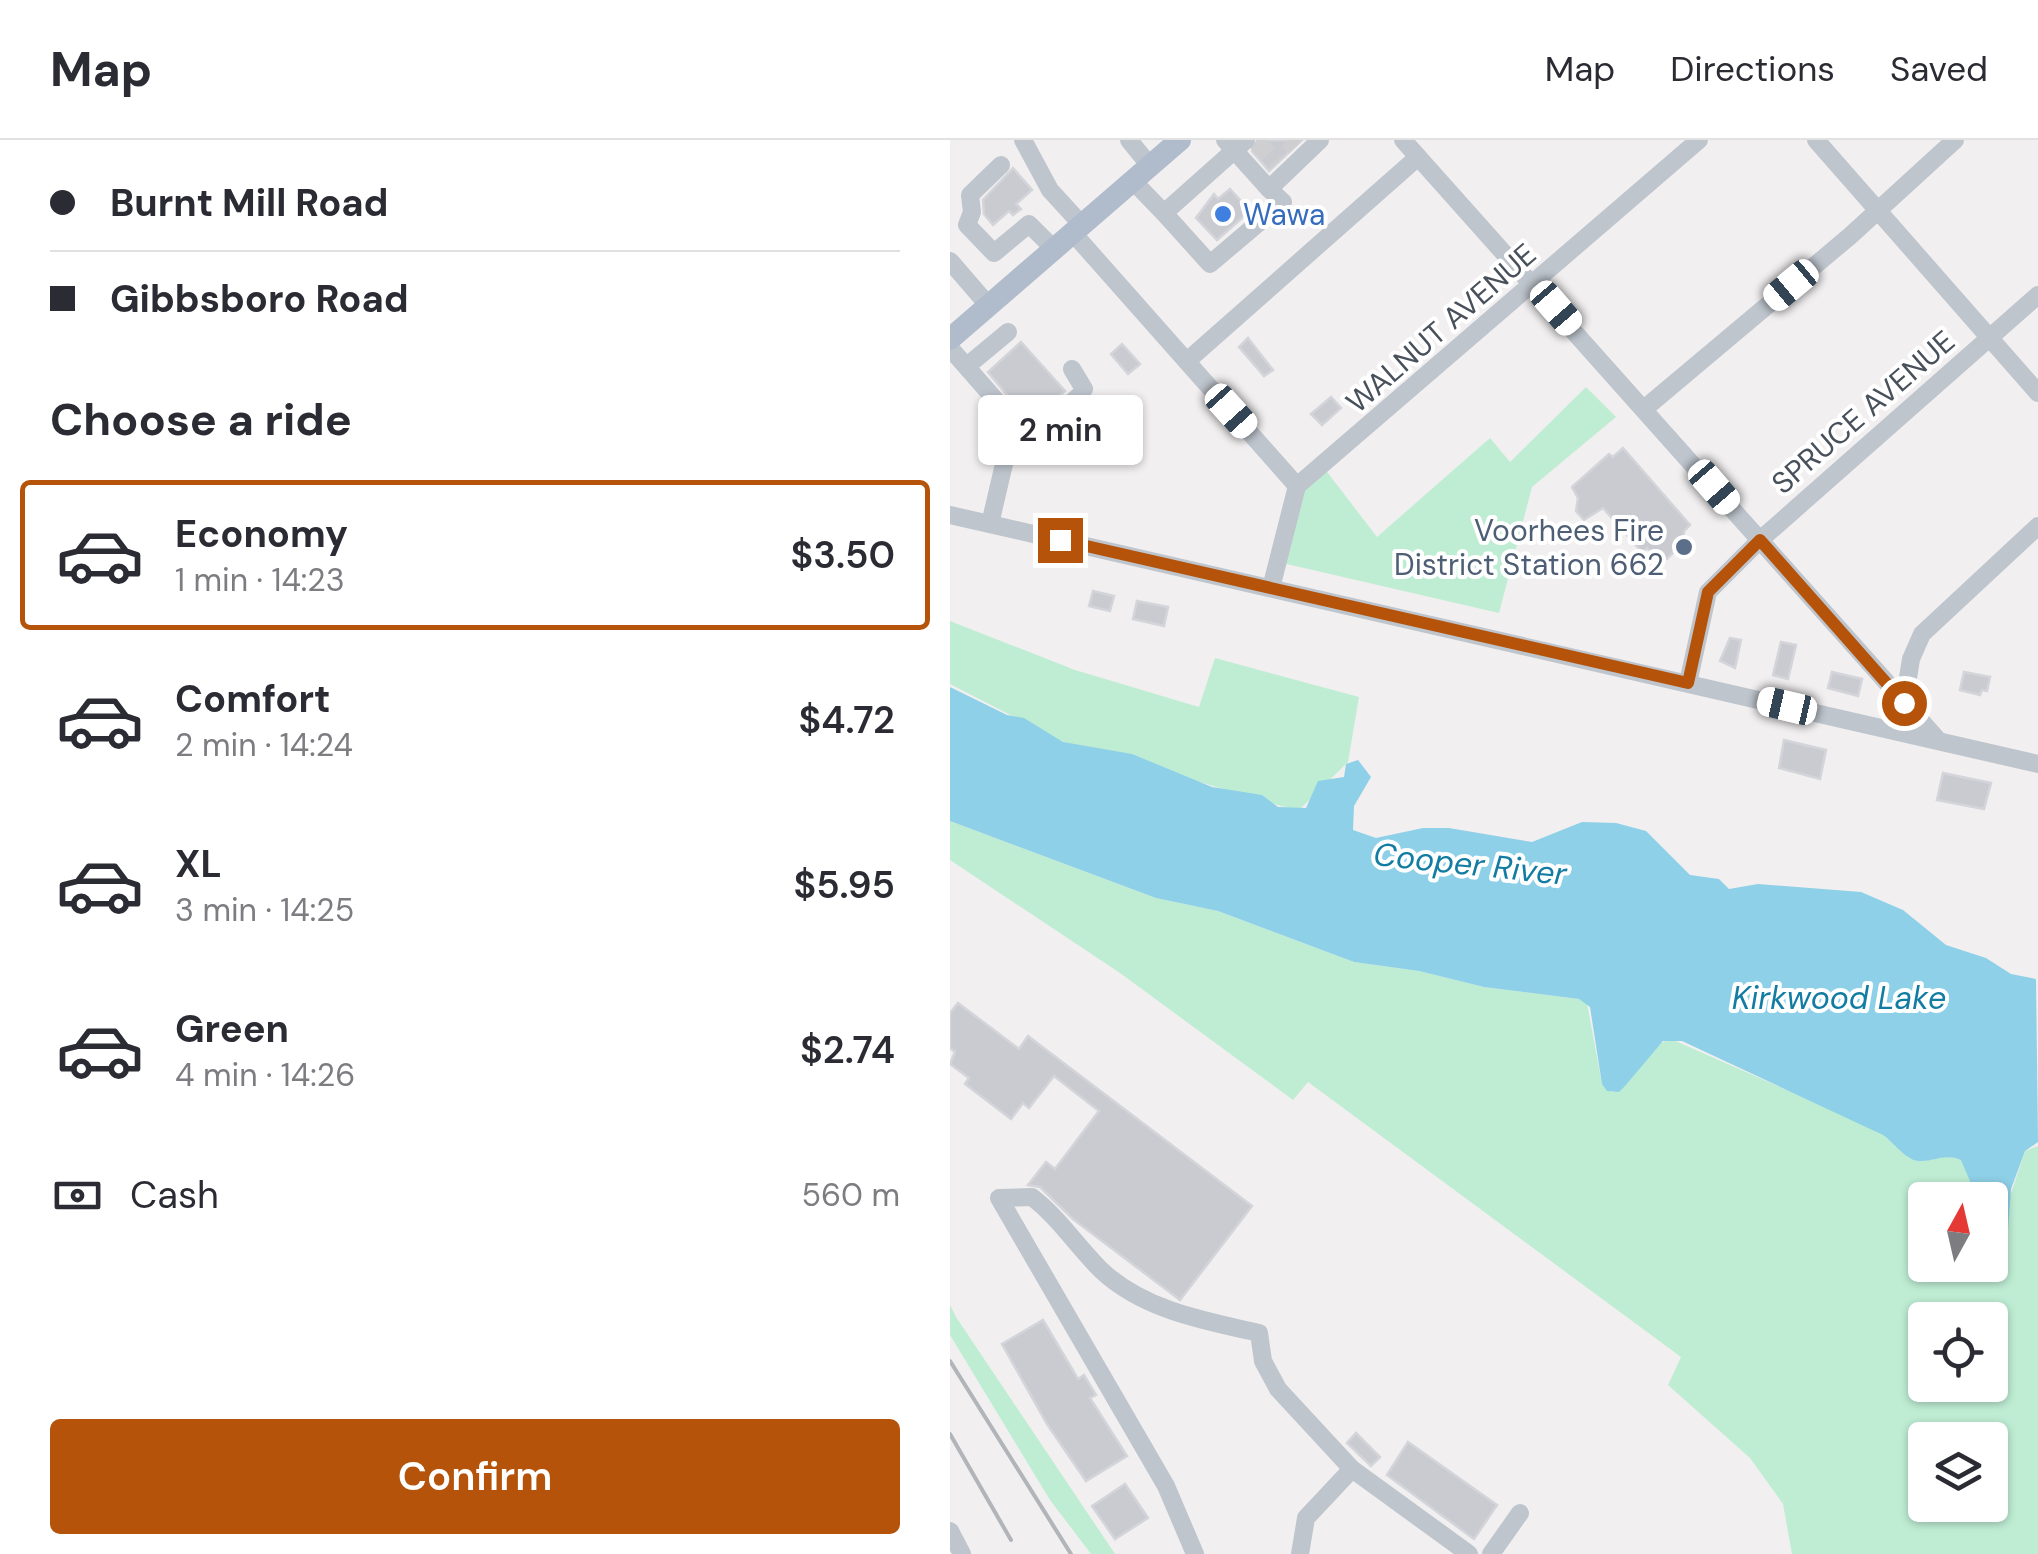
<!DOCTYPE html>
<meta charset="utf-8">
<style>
body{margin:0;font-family:"DM Sans",sans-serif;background:#f2f2f3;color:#2b2b33;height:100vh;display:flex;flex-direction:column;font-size:38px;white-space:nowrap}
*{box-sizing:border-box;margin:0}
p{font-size:32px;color:#7c7c81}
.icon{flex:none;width:55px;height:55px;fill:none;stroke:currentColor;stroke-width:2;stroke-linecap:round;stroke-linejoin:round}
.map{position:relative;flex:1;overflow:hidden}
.panel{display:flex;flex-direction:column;background:#fff;width:950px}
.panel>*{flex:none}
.top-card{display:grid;align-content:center;height:220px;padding:0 50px;background:#fff}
.needle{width:65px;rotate:8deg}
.controls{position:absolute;left:958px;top:1042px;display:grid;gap:20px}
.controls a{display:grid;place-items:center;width:100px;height:100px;border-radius:10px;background:#fff;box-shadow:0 2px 8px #0004;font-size:50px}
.end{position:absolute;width:45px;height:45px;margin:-22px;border:12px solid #b45309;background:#fff;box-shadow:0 0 0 5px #fff}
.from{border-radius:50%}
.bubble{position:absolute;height:70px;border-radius:10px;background:#fff;box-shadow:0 2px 8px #0004;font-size:32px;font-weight:600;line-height:70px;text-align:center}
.car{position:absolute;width:30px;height:60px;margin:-30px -15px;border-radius:12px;box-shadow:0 0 8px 2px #0007;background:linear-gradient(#fff 24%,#345 0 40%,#fff 0 76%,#345 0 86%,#fff 0)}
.top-card b{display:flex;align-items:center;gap:35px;height:95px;font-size:38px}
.top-card b+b{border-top:2px solid #e1e1e2}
.top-card i{width:25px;height:25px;background:#2b2b33}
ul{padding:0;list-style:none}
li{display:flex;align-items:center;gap:30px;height:150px;margin:0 20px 15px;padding:0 30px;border:5px solid transparent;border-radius:10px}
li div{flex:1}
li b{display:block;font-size:38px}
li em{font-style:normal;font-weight:600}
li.selected{border-color:#b45309}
li>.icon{width:90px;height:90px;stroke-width:1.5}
h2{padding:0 50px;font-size:45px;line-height:120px}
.pay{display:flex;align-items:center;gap:25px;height:110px;padding:0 50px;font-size:38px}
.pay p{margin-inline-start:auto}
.action{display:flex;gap:20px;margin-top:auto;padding:20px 50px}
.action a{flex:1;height:115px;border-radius:10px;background:#b45309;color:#fff;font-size:40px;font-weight:600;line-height:115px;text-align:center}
header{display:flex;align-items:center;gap:60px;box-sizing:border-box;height:140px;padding:0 50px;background:#fff;border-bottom:2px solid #e1e1e2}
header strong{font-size:48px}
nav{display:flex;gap:55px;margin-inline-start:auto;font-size:35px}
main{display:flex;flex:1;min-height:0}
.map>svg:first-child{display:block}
.green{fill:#bfedd4;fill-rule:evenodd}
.water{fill:#8ed0e8}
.building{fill:#c9cbd1;stroke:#d3d5da;stroke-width:2.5}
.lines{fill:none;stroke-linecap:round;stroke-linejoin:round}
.minor-tunnel{stroke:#cfcfd1;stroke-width:18;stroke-dasharray:18 9;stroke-linecap:butt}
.minor{stroke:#bec5cd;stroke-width:18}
.major{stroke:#b0bccc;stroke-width:22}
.rail{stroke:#b1b4b9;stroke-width:4}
.route{stroke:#b45309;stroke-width:12}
.shop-dot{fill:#3f7fe0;stroke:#fff;stroke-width:4}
.service-dot{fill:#5c6f8a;stroke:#fff;stroke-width:4}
.labels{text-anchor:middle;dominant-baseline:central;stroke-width:8;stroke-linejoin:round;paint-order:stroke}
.shop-label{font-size:30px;fill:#366cbe;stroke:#fff;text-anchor:start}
.street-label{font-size:30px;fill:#48515b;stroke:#fff}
.service-label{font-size:30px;fill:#4e5e75;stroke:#fff;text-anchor:end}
.water-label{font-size:32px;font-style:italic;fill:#137ca3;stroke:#fff}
</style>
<header>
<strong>Map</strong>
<nav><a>Map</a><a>Directions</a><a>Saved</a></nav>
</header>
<main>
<section class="panel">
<div class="top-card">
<b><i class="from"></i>Burnt Mill Road</b>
<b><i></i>Gibbsboro Road</b>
</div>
<h2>Choose a ride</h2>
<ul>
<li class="selected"><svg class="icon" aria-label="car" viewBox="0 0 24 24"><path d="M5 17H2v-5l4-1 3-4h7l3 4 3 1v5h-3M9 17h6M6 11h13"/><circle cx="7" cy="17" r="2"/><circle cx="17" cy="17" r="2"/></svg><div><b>Economy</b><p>1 min · 14:23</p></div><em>$3.50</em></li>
<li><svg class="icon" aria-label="car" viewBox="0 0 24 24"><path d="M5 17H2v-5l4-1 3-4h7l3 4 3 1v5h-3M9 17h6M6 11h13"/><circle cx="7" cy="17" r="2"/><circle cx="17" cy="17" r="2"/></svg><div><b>Comfort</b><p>2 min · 14:24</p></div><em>$4.72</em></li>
<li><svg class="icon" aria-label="car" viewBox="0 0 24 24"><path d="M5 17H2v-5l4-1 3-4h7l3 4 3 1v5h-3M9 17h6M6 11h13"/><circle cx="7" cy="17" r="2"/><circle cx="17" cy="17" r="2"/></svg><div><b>XL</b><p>3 min · 14:25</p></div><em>$5.95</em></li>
<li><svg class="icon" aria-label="car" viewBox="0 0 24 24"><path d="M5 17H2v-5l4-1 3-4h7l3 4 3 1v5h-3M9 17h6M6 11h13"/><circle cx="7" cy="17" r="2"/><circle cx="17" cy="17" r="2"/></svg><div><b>Green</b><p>4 min · 14:26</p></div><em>$2.74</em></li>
</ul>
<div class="pay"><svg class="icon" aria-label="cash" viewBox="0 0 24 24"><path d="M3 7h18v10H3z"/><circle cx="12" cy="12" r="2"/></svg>Cash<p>560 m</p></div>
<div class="action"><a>Confirm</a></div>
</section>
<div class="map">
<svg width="1088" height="1414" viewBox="0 0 1088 1414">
<rect width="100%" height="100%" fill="#f1efef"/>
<g class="green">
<path d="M636,247L666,277L582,347L549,473L328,422L345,352L371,324L427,397L540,298L560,322Z"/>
<path d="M0,481L125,530L249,567L265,518L409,557L398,622L348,671L113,602L0,544Z"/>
<path d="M0,681L206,758L268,771L404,822L469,831L534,847L629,859L637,863L652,944L662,952C688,944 692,907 721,899L898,977L933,995L959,1018L967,1021L991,1015L1012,1020L1030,1060H975V1125H1040V1094L1044,1105L1075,1011L1088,1006V1414H842L833,1364L800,1318L718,1245L731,1217L358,942L343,960L170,833L0,720ZM975,1180H1040V1245H975ZM975,1300H1040V1365H975Z"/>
<path d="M0,1165L6,1177L165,1414H141L100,1360L0,1195Z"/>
</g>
<path class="water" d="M0,547L57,575L74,578L113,602L182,614L262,647L312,655L328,667L356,668L368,641L394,637L396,624L408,620L421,637L404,666L403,690L426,698L473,688H499L582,702L632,682L666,683L696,691L740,735L769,739L779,749L808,744L911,752L953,770L996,805L1036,818L1061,834L1086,839L1088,1002L1075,1011L1061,1049L1057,1104L1044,1107L1040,1101V1060H1028L1011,1020C993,1013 985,1022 968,1021C956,1020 943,1002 933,995L732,901H713L675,946L669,952L657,951L652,944L640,867L629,859L534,847L469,831L404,822L268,771L206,758L0,681Z"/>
<g class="building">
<path d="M308,0H352L319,31L302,11Z"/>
<path d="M63,28L82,50L66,64L71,69L63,75L59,71L43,85L34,74L33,60Z"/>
<path d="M280,49L300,71L267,100L246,78L264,54L268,59Z"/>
<path d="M298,198L323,230L314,236L289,207Z"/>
<path d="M71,202L115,251L84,278H76L38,232Z"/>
<path d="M172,204L190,224L178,234L161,214Z"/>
<path d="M381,257L391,268L372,285L361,274Z"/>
<path d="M673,308L740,385L734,391L733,403L717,419L705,417L697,408L692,412L653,368L634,380L626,371L628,358L622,347L659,314L663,317Z"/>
<path d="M143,451L164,456L160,471L139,466Z"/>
<path d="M187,461L218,467L214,486L183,479Z"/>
<path d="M780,498L791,500L785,528L770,521Z"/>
<path d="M831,502L846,505L838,539L823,535Z"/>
<path d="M882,532L912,539L908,556L878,548Z"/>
<path d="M1014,532L1040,537L1037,551L1032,550L1030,555L1010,550Z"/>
<path d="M834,600L876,610L870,639L829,628Z"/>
<path d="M993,633L1041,643L1034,669L987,660Z"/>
<path d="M8,863L69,909L78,896L302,1066L230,1160L123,1079L90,1047L78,1045L96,1022L105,1029L149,971L104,936L79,968L73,963L61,979L15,944L19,938L0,924L5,912L0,908V873Z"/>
<path d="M93,1180L128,1239L134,1235L146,1255L140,1258L177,1316L136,1341L97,1284L52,1204Z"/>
<path d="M406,1293L430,1317L421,1326L397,1303Z"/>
<path d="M458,1302L547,1365L524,1399L437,1335Z"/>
<path d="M175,1344L198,1378L165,1399L142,1366Z"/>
</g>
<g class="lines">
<g class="minor-tunnel">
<path d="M338,0L345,7"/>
<path d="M306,1L327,23"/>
</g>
<g class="minor">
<path d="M73,0L100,50L132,85"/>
<path d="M179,0L200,26"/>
<path d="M275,0L319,49"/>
<path d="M453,0L988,600"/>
<path d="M866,0L1088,253"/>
<path d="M51,25L20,55L22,72L17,85L44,113L79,84L104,109"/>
<path d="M183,41L214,73L296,0"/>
<path d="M214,73L260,124L333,62L319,49L370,0"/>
<path d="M123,93L347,346"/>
<path d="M0,121L38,165"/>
<path d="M0,208L64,281L40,384"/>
<path d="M237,221L468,17"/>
<path d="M17,226L58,192"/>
<path d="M694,269L900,96L1005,0"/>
<path d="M63,290L88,291L130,255L134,249L122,229"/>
<path d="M0,375L1088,624"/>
<path d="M321,448L347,346L749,0"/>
<path d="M738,543L758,452L810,400L1088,155"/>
<path d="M954,563L961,519L972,494L1088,386"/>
<path d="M0,1391L12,1414"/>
<path d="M245,1414L216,1346L49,1058L82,1057C109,1078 126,1105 151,1130C193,1170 255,1181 309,1193L313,1221L328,1249L402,1329L519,1414"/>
<path d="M350,1414L356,1378L402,1329"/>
<path d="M541,1414L570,1373"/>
</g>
<path class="major" d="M0,199L230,0"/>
<g class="rail">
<path d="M0,1221L121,1414"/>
<path d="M0,1294L61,1400"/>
</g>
</g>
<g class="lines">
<path class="route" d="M110,400L738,543L758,452L810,400L954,563"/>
</g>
<circle class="shop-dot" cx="273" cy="74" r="10"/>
<circle class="service-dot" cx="734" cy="407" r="10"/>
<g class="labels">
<g class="shop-label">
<text x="293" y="74">Wawa</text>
</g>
<g class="street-label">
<text transform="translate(491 188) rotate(-41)">WALNUT AVENUE</text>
<text transform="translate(913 272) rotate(-41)">SPRUCE AVENUE</text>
</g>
<g class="service-label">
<text x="714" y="390">Voorhees Fire<tspan x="714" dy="34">District Station 662</tspan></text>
</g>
<g class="water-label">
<text transform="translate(520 724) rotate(6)">Cooper River</text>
<text x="889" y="858">Kirkwood Lake</text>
</g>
</g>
</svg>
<div class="controls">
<a><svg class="needle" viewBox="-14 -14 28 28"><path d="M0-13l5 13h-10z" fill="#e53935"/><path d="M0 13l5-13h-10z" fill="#7c7c81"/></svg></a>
<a><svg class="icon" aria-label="locate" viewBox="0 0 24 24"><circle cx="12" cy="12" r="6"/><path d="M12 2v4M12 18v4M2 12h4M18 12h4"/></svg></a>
<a><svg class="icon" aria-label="layers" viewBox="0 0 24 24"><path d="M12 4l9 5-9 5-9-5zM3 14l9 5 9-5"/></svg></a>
</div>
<i class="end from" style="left:954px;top:563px"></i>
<i class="end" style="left:110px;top:400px"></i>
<div class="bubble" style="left:28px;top:255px;width:165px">2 min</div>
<i class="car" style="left:841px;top:145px;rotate:230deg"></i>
<i class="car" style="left:606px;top:168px;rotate:139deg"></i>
<i class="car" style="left:281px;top:271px;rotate:138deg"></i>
<i class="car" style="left:764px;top:347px;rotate:139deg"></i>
<i class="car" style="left:837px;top:566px;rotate:283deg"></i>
</div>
</main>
